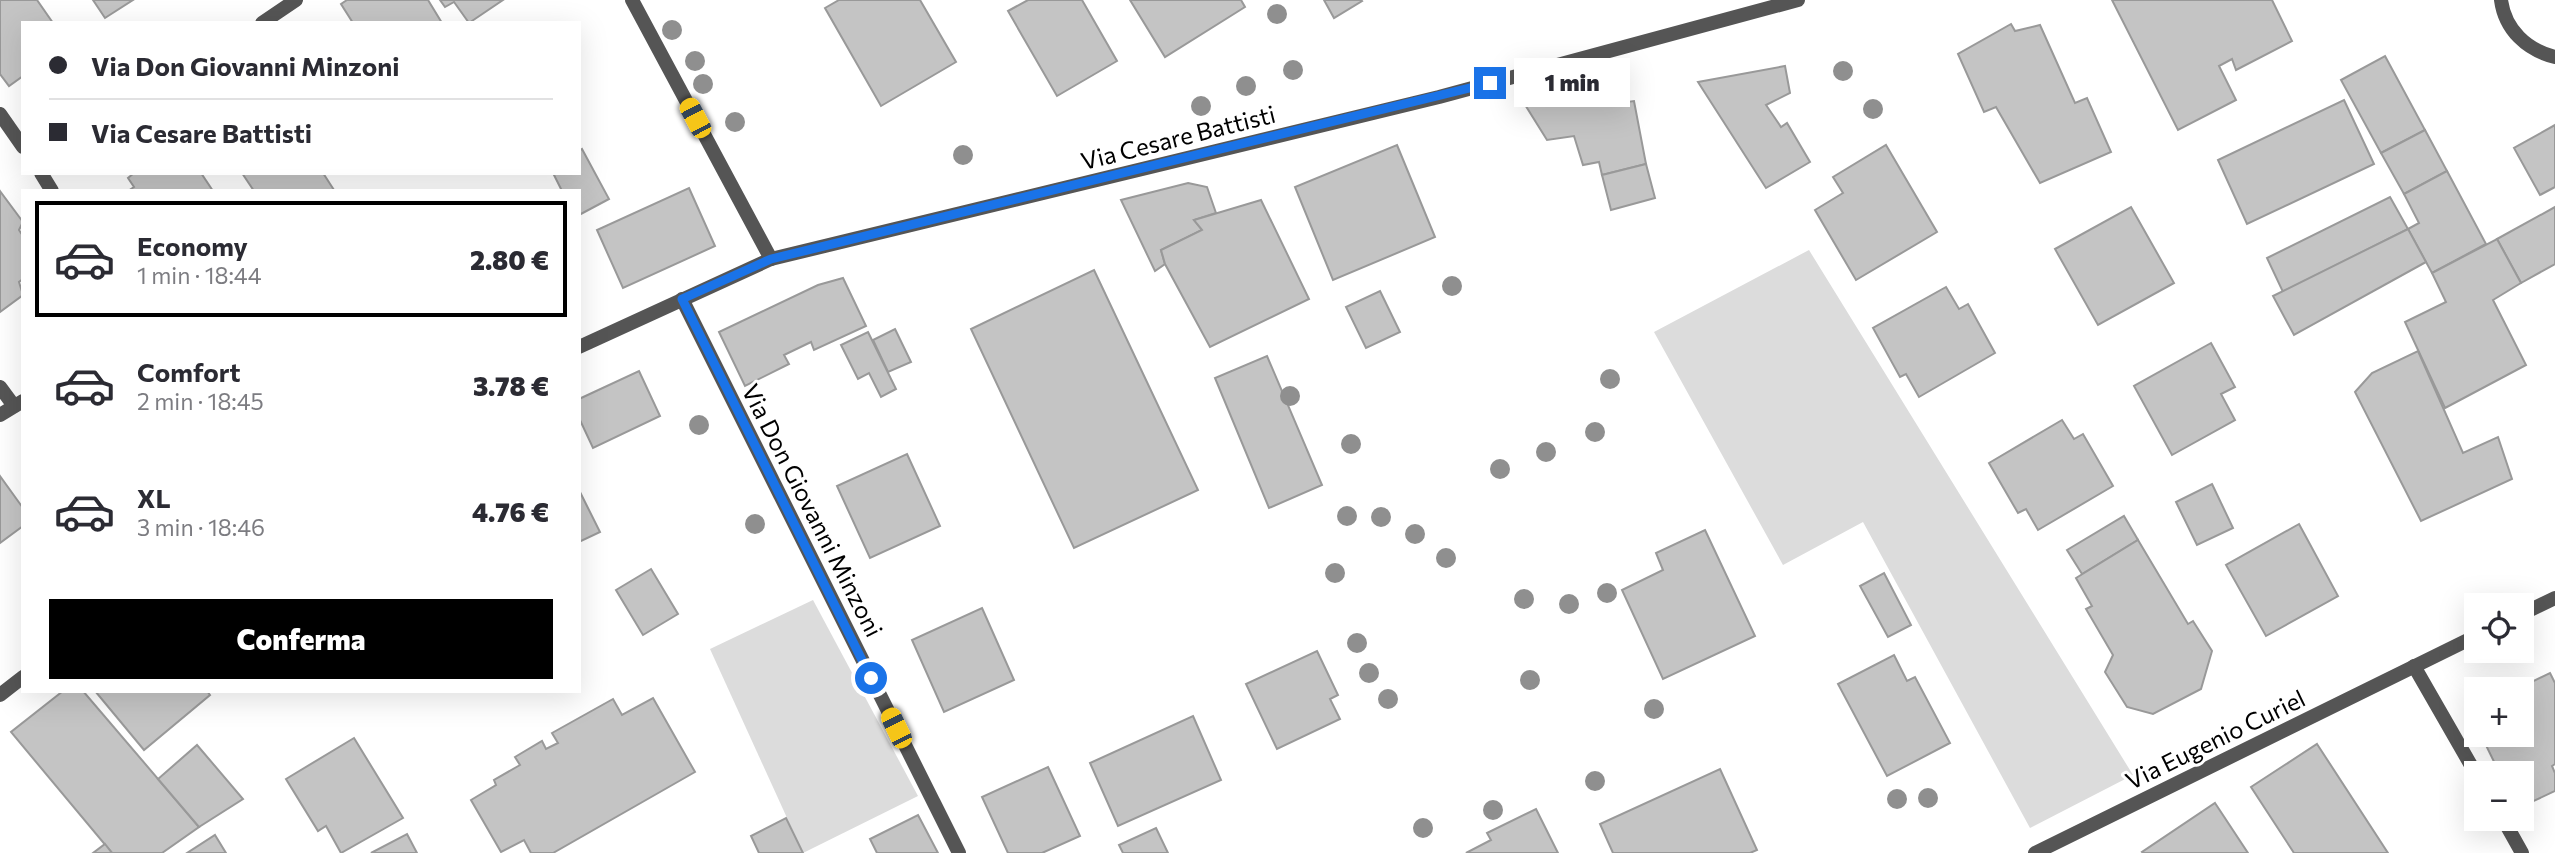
<!DOCTYPE html>
<html lang="it">
<meta charset="utf-8">
<style>
body{margin:0;font-family:Commissioner,sans-serif;background:#f7f7f7;color:#2b2b33;height:100vh;display:flex;flex-direction:column;font-size:26px;white-space:nowrap}
*{box-sizing:border-box;margin:0}
p{font-size:23px;color:#7c7c81}
.icon{flex:none;width:38px;height:38px;fill:none;stroke:currentColor;stroke-width:2;stroke-linecap:round;stroke-linejoin:round}
.map{position:relative;flex:1;overflow:hidden}
.side{position:absolute;left:21px;top:189px;width:560px;height:504px;display:flex;flex-direction:column;background:#fff;border-radius:0px;box-shadow:0 7px 28px #0002}
.side>*{flex:none}
.top-card{position:absolute;left:21px;top:21px;width:560px;height:154px;border-radius:0px;box-shadow:0 7px 28px #0002;display:grid;align-content:center;height:154px;padding:0 28px;background:#fff}
.buttons{position:absolute;left:2464px;top:593px;display:grid;gap:14px}
.buttons a{display:grid;place-items:center;width:70px;height:70px;border-radius:0px;background:#fff;box-shadow:0 7px 28px #0002;font-size:35px}
.end{position:absolute;width:32px;height:32px;margin:-16px;border:9px solid #1a73e8;background:#fff;box-shadow:0 0 0 4px #fff}
.from{border-radius:50%}
.bubble{position:absolute;height:49px;border-radius:0px;background:#fff;box-shadow:0 7px 28px #0002;font-size:23px;font-weight:800;line-height:49px;text-align:center}
.car{position:absolute;width:21px;height:42px;margin:-21px -10px;border-radius:9px;box-shadow:0 0 5px 2px #0007;background:linear-gradient(#f5c518 24%,#345 0 40%,#f5c518 0 76%,#345 0 86%,#f5c518 0)}
.top-card b{display:flex;align-items:center;gap:24px;height:66px;font-size:26px}
.top-card b+b{border-top:2px solid #e1e1e2}
.top-card i{width:18px;height:18px;background:#2b2b33}
ul{padding:12px 0 0;list-style:none}
li{display:flex;align-items:center;gap:21px;height:116px;margin:0 14px 10px;padding:0 14px;border:4px solid transparent;border-radius:0px}
li div{flex:1}
li b{display:block;font-size:26px}
li em{font-style:normal;font-weight:800}
li.selected{border-color:#000}
li>.icon{width:63px;height:63px;stroke-width:1.5}
.action{display:flex;gap:14px;margin-top:auto;padding:14px 28px}
.action a{flex:1;height:80px;border-radius:0px;background:#000;color:#fff;font-size:28px;font-weight:800;line-height:80px;text-align:center}
.map>svg:first-child{display:block}
.green{fill:#dcdcdc}
.building{fill:#c4c4c4;stroke:#999;stroke-width:2}
.lines{fill:none;stroke-linecap:round;stroke-linejoin:round}
.minor{stroke:#555;stroke-width:14}
.tree{fill:#8f8f8f}
.route{stroke:#1a73e8;stroke-width:9}
.labels{text-anchor:middle;dominant-baseline:central;stroke-width:6;stroke-linejoin:round;paint-order:stroke}
.street-label{font-size:24px;fill:#000;stroke:#fff}
</style>
<div class="map">
<svg width="2555" height="853" viewBox="0 0 2555 853">
<rect width="100%" height="100%" fill="#fff"/>
<g class="green">
<path d="M1809,250L2133,775L2030,828L1863,522L1783,565L1654,332Z"/>
<path d="M813,600L918,796L803,853L710,649Z"/>
</g>
<g class="building">
<path d="M0,0H37L53,23H23V76L9,86L0,74Z"/>
<path d="M93,0H133L105,18Z"/>
<path d="M347,0H428L442,23H353L341,4Z"/>
<path d="M440,0H503L469,23L454,2L445,7Z"/>
<path d="M839,0H920L956,62L881,106L825,8Z"/>
<path d="M1028,0H1082L1117,61L1057,96L1008,11Z"/>
<path d="M1130,0H1241L1245,7L1165,57Z"/>
<path d="M1324,0H1361L1362,1L1334,18Z"/>
<path d="M2112,0H2272L2292,41L2236,70L2232,59L2219,66L2236,100L2178,130Z"/>
<path d="M2011,24L2015,31L2040,25L2075,103L2087,98L2111,152L2040,183L1996,107L1984,112L1958,54Z"/>
<path d="M2385,56L2425,130L2381,153L2341,80Z"/>
<path d="M1785,66L1790,93L1766,105L1781,127L1787,123L1810,162L1766,188L1698,82Z"/>
<path d="M1607,79L1612,104L1634,101L1646,164L1602,175L1599,162L1583,165L1574,136L1547,140L1524,103Z"/>
<path d="M2344,100L2374,164L2247,224L2218,160Z"/>
<path d="M2555,125V187L2540,195L2514,148Z"/>
<path d="M2425,130L2447,171L2404,194L2381,153Z"/>
<path d="M1397,145L1435,237L1333,280L1295,187Z"/>
<path d="M1886,145L1937,232L1856,280L1815,210L1843,193L1833,177Z"/>
<path d="M582,149L609,199L579,215V191H562L553,173H579V151Z"/>
<path d="M1646,164L1655,198L1611,210L1602,175Z"/>
<path d="M2447,171L2486,244L2432,273L2408,229L2419,223L2404,194Z"/>
<path d="M134,173H201L213,191H128L134,187L128,178Z"/>
<path d="M242,173H323L334,190L254,191Z"/>
<path d="M1188,183L1207,187L1216,213L1194,220L1202,230L1161,250L1165,264L1155,271L1121,200Z"/>
<path d="M689,188L715,246L623,288L597,230Z"/>
<path d="M0,191L23,222L19,230L23,236V279L19,282L23,295L0,312Z"/>
<path d="M2390,197L2408,229L2283,292L2267,258Z"/>
<path d="M1261,200L1309,299L1210,347L1165,264L1161,250L1202,230L1194,220Z"/>
<path d="M2131,207L2174,283L2098,325L2055,249Z"/>
<path d="M2555,207V264L2521,283L2497,239Z"/>
<path d="M2408,229L2426,262L2294,335L2273,296Z"/>
<path d="M2497,239L2521,283L2493,300L2526,365L2445,408L2405,322L2446,302L2432,273Z"/>
<path d="M1094,270L1198,490L1074,548L971,329Z"/>
<path d="M843,278L866,326L814,350L811,342L784,355L789,364L745,386L719,332L818,285Z"/>
<path d="M1946,287L1959,309L1968,304L1995,353L1919,397L1906,374L1900,377L1873,328Z"/>
<path d="M1380,291L1400,332L1366,348L1346,307Z"/>
<path d="M895,329L911,362L888,372L873,340Z"/>
<path d="M868,332L896,389L881,397L869,373L858,379L841,345Z"/>
<path d="M2211,343L2235,387L2221,394L2235,420L2172,455L2134,386Z"/>
<path d="M2418,351L2463,453L2498,437L2512,479L2421,521L2355,392L2372,373Z"/>
<path d="M1267,356L1322,485L1269,508L1215,378Z"/>
<path d="M639,371L660,416L593,448L579,418V399Z"/>
<path d="M2062,420L2074,439L2083,434L2113,486L2038,530L2026,509L2018,513L1989,463Z"/>
<path d="M907,454L940,526L870,558L837,486Z"/>
<path d="M0,476L23,508V526L0,543Z"/>
<path d="M2212,484L2233,528L2197,545L2176,502Z"/>
<path d="M579,490L600,532L579,542Z"/>
<path d="M2124,516L2138,540L2082,574L2067,550Z"/>
<path d="M2299,524L2338,596L2266,636L2226,565Z"/>
<path d="M1705,530L1755,636L1663,679L1622,590L1663,570L1656,553Z"/>
<path d="M2138,540L2188,624L2193,621L2212,651L2201,689L2153,714L2127,707L2105,672L2113,655L2086,609L2092,606L2076,578Z"/>
<path d="M651,569L678,614L643,635L616,590Z"/>
<path d="M1884,573L1911,625L1888,637L1860,586Z"/>
<path d="M982,608L1014,680L944,712L912,640Z"/>
<path d="M1317,651L1338,695L1330,699L1340,719L1277,749L1246,684Z"/>
<path d="M1894,655L1907,681L1915,677L1950,743L1887,776L1838,684Z"/>
<path d="M2550,673L2555,683V764L2552,766L2555,773V791L2525,805L2522,797V774H2500L2481,735H2522V690H2515Z"/>
<path d="M63,691H83L199,827L162,853H112L11,732Z"/>
<path d="M95,691H207L210,695L144,750Z"/>
<path d="M653,698L695,772L553,853H531L524,840L501,852L471,800L496,785L494,780L520,765L515,757L542,741L546,749L558,743L552,733L613,699L622,715Z"/>
<path d="M1193,716L1221,780L1118,826L1090,763Z"/>
<path d="M354,738L403,818L341,853L326,826L318,831L286,779Z"/>
<path d="M2317,744L2388,853H2294L2251,787Z"/>
<path d="M197,745L243,799L199,827L158,779Z"/>
<path d="M1048,767L1080,836L1042,853H1008L982,797Z"/>
<path d="M1720,769L1757,850L1750,853H1613L1600,824Z"/>
<path d="M2215,803L2248,853H2143L2142,852Z"/>
<path d="M1536,809L1558,853H1466L1491,840L1487,833Z"/>
<path d="M918,815L938,853H877L870,839Z"/>
<path d="M786,818L803,853H759L751,836Z"/>
<path d="M1156,828L1168,853H1123L1119,845Z"/>
<path d="M407,834L417,853H371Z"/>
<path d="M215,835L226,853H187Z"/>
<path d="M105,844L112,853H93Z"/>
</g>
<g class="lines">
<g class="minor">
<path d="M632,0L771,259"/>
<path d="M2501,0C2505,30 2527,50 2555,57"/>
<path d="M262,23L296,0"/>
<path d="M0,114L23,147"/>
<path d="M41,173L52,191"/>
<path d="M682,299L959,853"/>
<path d="M579,347L771,259L1439,97L1798,0"/>
<path d="M0,387L14,406"/>
<path d="M0,415L23,401"/>
<path d="M2522,614L2555,598"/>
<path d="M2414,666L2476,774"/>
<path d="M0,695L23,677"/>
<path d="M2503,819L2522,853"/>
<path d="M2035,853L2476,636"/>
</g>
</g>
<g class="tree">
<circle cx="1277" cy="14" r="10"/>
<circle cx="672" cy="30" r="10"/>
<circle cx="695" cy="61" r="10"/>
<circle cx="1293" cy="70" r="10"/>
<circle cx="1843" cy="71" r="10"/>
<circle cx="703" cy="84" r="10"/>
<circle cx="1246" cy="86" r="10"/>
<circle cx="1201" cy="106" r="10"/>
<circle cx="1873" cy="109" r="10"/>
<circle cx="735" cy="122" r="10"/>
<circle cx="963" cy="155" r="10"/>
<circle cx="1452" cy="286" r="10"/>
<circle cx="1610" cy="379" r="10"/>
<circle cx="1290" cy="396" r="10"/>
<circle cx="699" cy="425" r="10"/>
<circle cx="1595" cy="432" r="10"/>
<circle cx="1351" cy="444" r="10"/>
<circle cx="1546" cy="452" r="10"/>
<circle cx="1500" cy="469" r="10"/>
<circle cx="1347" cy="516" r="10"/>
<circle cx="1381" cy="517" r="10"/>
<circle cx="755" cy="524" r="10"/>
<circle cx="1415" cy="534" r="10"/>
<circle cx="1446" cy="558" r="10"/>
<circle cx="1335" cy="573" r="10"/>
<circle cx="1607" cy="593" r="10"/>
<circle cx="1524" cy="599" r="10"/>
<circle cx="1569" cy="604" r="10"/>
<circle cx="1357" cy="643" r="10"/>
<circle cx="1369" cy="673" r="10"/>
<circle cx="1530" cy="680" r="10"/>
<circle cx="1388" cy="699" r="10"/>
<circle cx="1654" cy="709" r="10"/>
<circle cx="1595" cy="781" r="10"/>
<circle cx="1928" cy="798" r="10"/>
<circle cx="1897" cy="799" r="10"/>
<circle cx="1493" cy="810" r="10"/>
<circle cx="1423" cy="828" r="10"/>
</g>
<g class="lines">
<path class="route" d="M871,678L682,299L771,259L1490,83"/>
</g>
<g class="labels">
<g class="street-label">
<text transform="translate(1178 137) rotate(-14)">Via Cesare Battisti</text>
<text transform="translate(813 510) rotate(63)">Via Don Giovanni Minzoni</text>
<text transform="translate(2215 739) rotate(-26)">Via Eugenio Curiel</text>
</g>
</g>
</svg>
<div class="buttons">
<a><svg class="icon" aria-label="locate" viewBox="0 0 24 24"><circle cx="12" cy="12" r="6"/><path d="M12 2v4M12 18v4M2 12h4M18 12h4"/></svg></a>
<a>+</a>
<a>−</a>
</div>
<i class="end from" style="left:871px;top:678px"></i>
<i class="end" style="left:1490px;top:83px"></i>
<div class="bubble" style="left:1514px;top:58px;width:116px">1 min</div>
<i class="car" style="left:695px;top:118px;rotate:332deg"></i>
<i class="car" style="left:896px;top:728px;rotate:334deg"></i>
<div class="top-card">
<b><i class="from"></i>Via Don Giovanni Minzoni</b>
<b><i></i>Via Cesare Battisti</b>
</div>
<section class="side">
<ul>
<li class="selected"><svg class="icon" aria-label="car" viewBox="0 0 24 24"><path d="M5 17H2v-5l4-1 3-4h7l3 4 3 1v5h-3M9 17h6M6 11h13"/><circle cx="7" cy="17" r="2"/><circle cx="17" cy="17" r="2"/></svg><div><b>Economy</b><p>1 min · 18:44</p></div><em>2.80 €</em></li>
<li><svg class="icon" aria-label="car" viewBox="0 0 24 24"><path d="M5 17H2v-5l4-1 3-4h7l3 4 3 1v5h-3M9 17h6M6 11h13"/><circle cx="7" cy="17" r="2"/><circle cx="17" cy="17" r="2"/></svg><div><b>Comfort</b><p>2 min · 18:45</p></div><em>3.78 €</em></li>
<li><svg class="icon" aria-label="car" viewBox="0 0 24 24"><path d="M5 17H2v-5l4-1 3-4h7l3 4 3 1v5h-3M9 17h6M6 11h13"/><circle cx="7" cy="17" r="2"/><circle cx="17" cy="17" r="2"/></svg><div><b>XL</b><p>3 min · 18:46</p></div><em>4.76 €</em></li>
</ul>
<div class="action"><a>Conferma</a></div>
</section>
</div>
